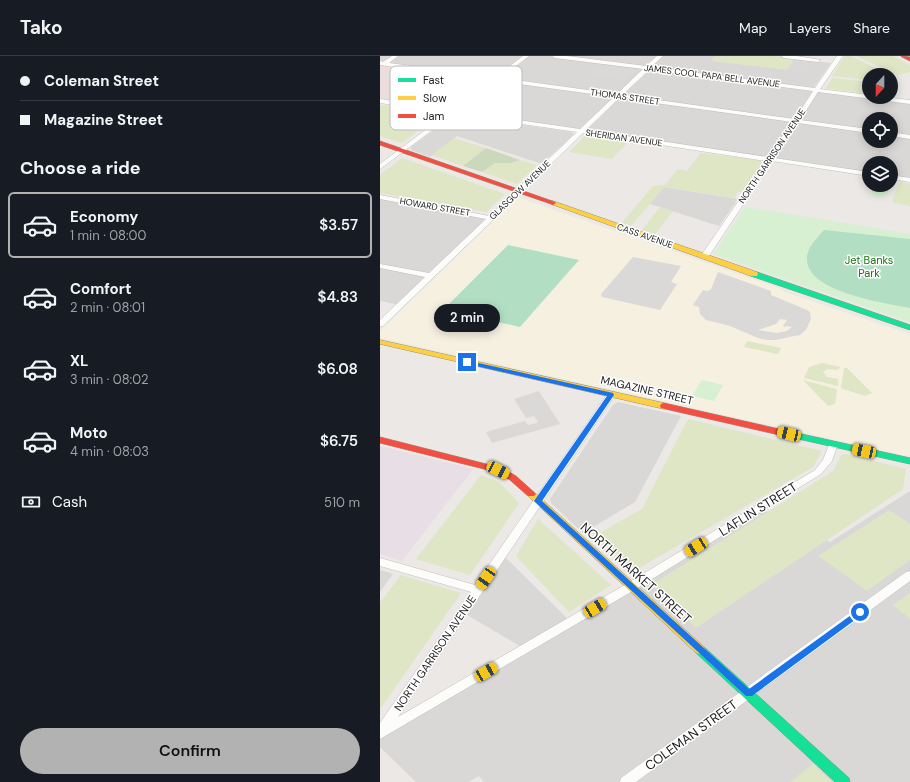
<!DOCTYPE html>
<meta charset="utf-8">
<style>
body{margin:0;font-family:"DM Sans",sans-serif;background:#20242c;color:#f1f3f6;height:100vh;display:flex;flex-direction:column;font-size:15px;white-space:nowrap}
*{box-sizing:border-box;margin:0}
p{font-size:13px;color:#9ea1a6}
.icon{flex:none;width:22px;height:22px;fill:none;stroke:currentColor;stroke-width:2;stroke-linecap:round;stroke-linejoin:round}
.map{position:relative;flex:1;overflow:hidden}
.drawer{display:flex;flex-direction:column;background:#171b24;width:380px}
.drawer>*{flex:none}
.guide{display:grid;align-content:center;height:88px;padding:0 20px;background:#171b24}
.needle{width:26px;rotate:201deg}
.fabs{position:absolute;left:482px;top:12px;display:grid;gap:8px}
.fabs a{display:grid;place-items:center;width:36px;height:36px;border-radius:50%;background:#171b24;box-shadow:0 2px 10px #0003;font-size:20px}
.end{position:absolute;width:18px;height:18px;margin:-9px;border:5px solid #1a73e8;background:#fff;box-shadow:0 0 0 2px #fff}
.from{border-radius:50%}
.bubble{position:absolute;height:28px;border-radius:14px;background:#171b24;box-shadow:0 2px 10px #0003;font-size:13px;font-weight:600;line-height:28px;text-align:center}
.car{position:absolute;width:12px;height:24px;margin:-12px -6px;border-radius:5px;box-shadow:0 0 3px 1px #0007;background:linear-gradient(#f5c518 24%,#345 0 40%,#f5c518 0 76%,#345 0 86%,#f5c518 0)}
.guide b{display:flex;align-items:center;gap:14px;height:38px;font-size:15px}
.guide b+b{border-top:1px solid #363941}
.guide i{width:10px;height:10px;background:#f1f3f6}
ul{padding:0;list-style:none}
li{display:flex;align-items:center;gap:12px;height:66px;margin:0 8px 6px;padding:0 12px;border:2px solid transparent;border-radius:6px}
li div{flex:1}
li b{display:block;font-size:15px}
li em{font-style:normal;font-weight:600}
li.on{border-color:#b2b2b3}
li>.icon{width:36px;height:36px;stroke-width:1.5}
h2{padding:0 20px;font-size:18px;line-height:48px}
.pay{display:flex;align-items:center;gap:10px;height:44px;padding:0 20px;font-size:15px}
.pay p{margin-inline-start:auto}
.primary-button{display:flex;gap:8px;margin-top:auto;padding:8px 20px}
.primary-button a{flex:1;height:46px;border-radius:24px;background:#b2b2b3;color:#111;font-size:16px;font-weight:600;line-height:46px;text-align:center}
header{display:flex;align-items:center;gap:24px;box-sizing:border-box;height:56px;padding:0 20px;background:#171b24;border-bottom:1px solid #363941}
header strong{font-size:19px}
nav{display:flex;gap:22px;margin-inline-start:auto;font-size:14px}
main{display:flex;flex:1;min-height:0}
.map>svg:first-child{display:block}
.residential{fill:#dad8d7;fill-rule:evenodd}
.commercial{fill:#ecdcdd}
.industrial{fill:#e8dee6}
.education{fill:#f5f0e0}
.religious{fill:#d9d8d6}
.grass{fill:#dee6c5}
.forest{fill:#cbd8bb}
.park{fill:#d7f0d1}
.pitch{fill:#b2dfc3}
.parking{fill:#dbd9d8;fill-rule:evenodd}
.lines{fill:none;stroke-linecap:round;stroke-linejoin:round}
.street-casing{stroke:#c0bfbd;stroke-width:1}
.fast-casing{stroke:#94917f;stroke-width:1}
.slow-casing{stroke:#94917f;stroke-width:1}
.jam-casing{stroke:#94917f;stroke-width:1}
.street{fill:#fcfcfb;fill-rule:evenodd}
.fast{fill:#16e098;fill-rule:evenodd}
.slow{fill:#ffcf43;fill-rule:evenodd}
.jam{fill:#f24e42;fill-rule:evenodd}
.route{fill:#1a73e8}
.labels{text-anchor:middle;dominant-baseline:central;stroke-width:3;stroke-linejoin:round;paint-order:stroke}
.far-street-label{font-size:9px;fill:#1c1c1c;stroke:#fff}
.park-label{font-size:11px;fill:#1c7411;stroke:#fff}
.street-label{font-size:11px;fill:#1c1c1c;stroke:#fff}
.near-street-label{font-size:13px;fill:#1c1c1c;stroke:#fff}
.key{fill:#fff;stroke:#bbb;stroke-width:1}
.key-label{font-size:11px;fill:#1c1c1c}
</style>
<header>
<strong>Tako</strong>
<nav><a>Map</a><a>Layers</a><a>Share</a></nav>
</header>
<main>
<section class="drawer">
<div class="guide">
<b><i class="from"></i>Coleman Street</b>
<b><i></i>Magazine Street</b>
</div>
<h2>Choose a ride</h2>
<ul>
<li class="on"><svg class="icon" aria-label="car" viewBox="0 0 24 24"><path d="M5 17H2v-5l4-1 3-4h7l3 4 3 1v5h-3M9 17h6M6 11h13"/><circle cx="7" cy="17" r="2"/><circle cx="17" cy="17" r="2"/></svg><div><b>Economy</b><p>1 min · 08:00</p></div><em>$3.57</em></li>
<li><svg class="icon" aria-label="car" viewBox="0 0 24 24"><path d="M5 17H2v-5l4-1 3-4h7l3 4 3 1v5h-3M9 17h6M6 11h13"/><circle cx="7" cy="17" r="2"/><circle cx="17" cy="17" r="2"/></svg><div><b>Comfort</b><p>2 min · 08:01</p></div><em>$4.83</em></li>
<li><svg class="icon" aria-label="car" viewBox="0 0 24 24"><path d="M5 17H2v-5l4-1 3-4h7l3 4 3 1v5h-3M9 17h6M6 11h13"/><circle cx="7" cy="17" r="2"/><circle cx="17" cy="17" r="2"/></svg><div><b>XL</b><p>3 min · 08:02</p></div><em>$6.08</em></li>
<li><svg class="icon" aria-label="car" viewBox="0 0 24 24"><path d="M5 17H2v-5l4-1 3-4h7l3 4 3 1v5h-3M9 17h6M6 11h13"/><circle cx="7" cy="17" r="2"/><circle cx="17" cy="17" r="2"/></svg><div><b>Moto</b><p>4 min · 08:03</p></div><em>$6.75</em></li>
</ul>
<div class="pay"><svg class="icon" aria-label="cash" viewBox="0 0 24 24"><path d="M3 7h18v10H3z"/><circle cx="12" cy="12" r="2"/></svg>Cash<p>510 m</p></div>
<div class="primary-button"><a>Confirm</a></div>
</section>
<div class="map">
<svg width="530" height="726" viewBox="0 0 530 726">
<rect width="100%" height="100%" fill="#ebe8e5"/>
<g class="residential">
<path d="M0,0H392L451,7L434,31L437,34L530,46V125L511,122V107H489V119L73,56L115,24L14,9L0,6ZM489,63H511V85H489Z"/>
<path d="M75,59L191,76L194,78L162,108L77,80L50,101L31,94V91Z"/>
<path d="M0,141L111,162L20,249L0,245Z"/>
<path d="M238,346L301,360L255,446L203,477L171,447L170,443L233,349Z"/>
<path d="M530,435V726H104L99,720L89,726H36L0,691V678L145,593L82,556L122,498L191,566L379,452L450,486Z"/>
<path d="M0,514L13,518L0,536Z"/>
</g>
<path class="commercial" d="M0,9L109,25L91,38L37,31L17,45L0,42Z"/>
<path class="industrial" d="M0,390L93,413L22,505L0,498Z"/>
<path class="education" d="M140,142L399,232L408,237L530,278V399L527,400L0,282V275L136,143Z"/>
<g class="religious">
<path d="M217,0H275L249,25L204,19L221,5L214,3Z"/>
<path d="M376,0H391L449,7L442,19L368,9Z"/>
<path d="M284,131L358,143L339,170L270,148Z"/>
</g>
<g class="grass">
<path d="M335,0H390L415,3L407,14L331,5Z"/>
<path d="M465,0H470L510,19H489V24L452,20Z"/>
<path d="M476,0H512L530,9V16L518,19Z"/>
<path d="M452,22L489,26V38L446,32Z"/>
<path d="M2,49L61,58L22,87L0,80V50Z"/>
<path d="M205,80L247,87L232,103L189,96Z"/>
<path d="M74,82L106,92L83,110L52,99Z"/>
<path d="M321,97L381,104L383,106L362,136H358L354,142L284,131L251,170L242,167L273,130L285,129L298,113L307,115Z"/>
<path d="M22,102L125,138L106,156L0,137V119Z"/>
<path d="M140,104L157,109L137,128L102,116L115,107H131Z"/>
<path d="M520,126L530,128V150L514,147L512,144Z"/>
<path d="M280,151L293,155L275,178L262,174Z"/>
<path d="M367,285L401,292L398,298L364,291Z"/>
<path d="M442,307L461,311L457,314L447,313L443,316L447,321L458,323V330L424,322L429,311Z"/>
<path d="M464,312H467L492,337L485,340L463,333L461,332Z"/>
<path d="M423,324L456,333L457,334L455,348L448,350Z"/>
<path d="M308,363L442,395L433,411L254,515L214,480L262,453Z"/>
<path d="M466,398L526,413L523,433L316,572L271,529L450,417L454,414L461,399Z"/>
<path d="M101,419L119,426L139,447L90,519L36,503Z"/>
<path d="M509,454L530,468V504L487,535L438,500Z"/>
<path d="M158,463L231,529L189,556L136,500Z"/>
<path d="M21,519L81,537L0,653V547Z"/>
<path d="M530,537V563L513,549Z"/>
<path d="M433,708L452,726H410Z"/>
</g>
<path class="forest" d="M106,92L140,104L131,107H115L102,116L83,110Z"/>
<g class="park">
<path d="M495,129L511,131C507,140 501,145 492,139L491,136Z"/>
<path d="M365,151L530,178V266L334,198Z"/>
<path d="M322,324L343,329L334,345L312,340Z"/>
</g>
<g class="pitch">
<path d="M444,174L530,183V252C505,247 425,236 427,202C427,191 438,181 444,174Z"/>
<path d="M128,189L199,204L140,271L63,254Z"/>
</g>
<g class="parking">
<path d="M414,5L433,8L427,16L408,14Z"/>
<path d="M218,8L258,14L246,24L206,18Z"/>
<path d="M253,201L301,210L291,226L297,228L280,254L222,241L221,238Z"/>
<path d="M338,216L391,235V239L427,254L430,256L431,263L426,274L420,279L414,280L396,284H387L378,282L350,270L326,264L320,258L319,251L313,249L323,234L328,235L331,233ZM400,263L407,264L403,270L404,271L407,270L412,271L407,275L397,277L378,274L396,268Z"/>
<path d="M159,335L180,368L112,387L106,376L145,365L148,369L157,367L158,366L154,360L146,362L134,343Z"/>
</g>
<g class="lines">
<g class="street-casing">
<g id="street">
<path d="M12,0H18L9,7L115,21L143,0H149L120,22L237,38L263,13L175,2L172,0H187L266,10L277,0H283L271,11L435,32L457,0H463L440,33L489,39V41H503L530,44V48L438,36L420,64L489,73V77L418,67L394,102L489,116V120L392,105L327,203H324L320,201L386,105L203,77L3,270H0V264L45,221L0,212V208L49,217L106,163L0,143V139L109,160L197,76L74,58L0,113V108L68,57L0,47V43L71,54L111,24L0,9V5L3,6ZM269,14L433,35L415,63L242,39ZM117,25L234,41L200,73L77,55ZM239,42L412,66L388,101L206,74Z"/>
<path d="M401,0H417L441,4L438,6L404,2Z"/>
<path d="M511,76L530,79V83L511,80Z"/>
<path d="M511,119L530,122V126L511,123Z"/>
<path d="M231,336L235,339L18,661L248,527L435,414L443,404L450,386H456L458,388L452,405L441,418L256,533L0,683V667L91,536L0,510V502L95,529L228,337Z"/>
<path d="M530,515V525L256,726H240L241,722L526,516Z"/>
</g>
</g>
<g class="fast-casing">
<g id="fast">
<path d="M371,216H377L530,269V274L371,220Z"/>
<path d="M408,375L530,402V408L405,380L403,378L405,376Z"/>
<path d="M319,588L323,590L469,722L470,726H455L315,596L313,593L315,590Z"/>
</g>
</g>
<g class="slow-casing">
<g id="slow">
<path d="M173,145L377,216L378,218L377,220H371L171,148V146Z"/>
<path d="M0,284L284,347L288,350L284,353L0,288Z"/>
<path d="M151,435L154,436L323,590L325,593L323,596L319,598L315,596L148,440L146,438L148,436Z"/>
</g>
</g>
<g class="jam-casing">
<g id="jam">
<path d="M521,0L530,1V5L522,1Z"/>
<path d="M0,85L175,146L176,147L173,149L171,148L0,89Z"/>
<path d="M284,347L408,375L413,378L408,381L281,352L280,350L281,348Z"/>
<path d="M0,381L122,412L136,420L156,438L154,440H148L130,424L116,416L0,387Z"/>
</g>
</g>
<use href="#street" class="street"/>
<use href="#fast" class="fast"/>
<use href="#slow" class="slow"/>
<use href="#jam" class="jam"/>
</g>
<path class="route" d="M85,304L233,337L234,339L162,445L369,633L478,554H483V558L372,640H366L154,445L227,340L87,308L84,306Z"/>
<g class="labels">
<g class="far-street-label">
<text transform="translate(332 20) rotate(7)">JAMES COOL PAPA BELL AVENUE</text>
<text transform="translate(245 41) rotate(8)">THOMAS STREET</text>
<text transform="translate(244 82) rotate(8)">SHERIDAN AVENUE</text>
<text transform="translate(392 100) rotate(-56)">NORTH GARRISON AVENUE</text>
<text transform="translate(140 134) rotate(-44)">GLASGOW AVENUE</text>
<text transform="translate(55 151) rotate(10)">HOWARD STREET</text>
<text transform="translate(265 180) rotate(19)">CASS AVENUE</text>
</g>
<g class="park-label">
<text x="489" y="204">Jet Banks<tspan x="489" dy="13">Park</tspan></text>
</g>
<g class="street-label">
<text transform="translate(267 334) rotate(13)">MAGAZINE STREET</text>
<text transform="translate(55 597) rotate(-56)">NORTH GARRISON AVENUE</text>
</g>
<g class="near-street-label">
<text transform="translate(378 453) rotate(-32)">LAFLIN STREET</text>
<text transform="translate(256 517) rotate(42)">NORTH MARKET STREET</text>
<text transform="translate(311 679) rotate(-36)">COLEMAN STREET</text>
</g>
</g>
<rect x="10" y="10" width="132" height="64" rx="6" class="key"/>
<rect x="18" y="22" width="18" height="4" fill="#16e098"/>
<rect x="18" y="40" width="18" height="4" fill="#ffcf43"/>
<rect x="18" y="58" width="18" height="4" fill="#f24e42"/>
<g class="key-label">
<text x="43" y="28">Fast</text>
<text x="43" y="46">Slow</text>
<text x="43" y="64">Jam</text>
</g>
</svg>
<div class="fabs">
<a><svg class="needle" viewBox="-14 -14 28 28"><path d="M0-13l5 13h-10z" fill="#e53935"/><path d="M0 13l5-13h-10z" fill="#9ea1a6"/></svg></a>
<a><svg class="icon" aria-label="locate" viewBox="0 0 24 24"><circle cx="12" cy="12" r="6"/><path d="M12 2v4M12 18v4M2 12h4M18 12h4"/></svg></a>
<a><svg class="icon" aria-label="layers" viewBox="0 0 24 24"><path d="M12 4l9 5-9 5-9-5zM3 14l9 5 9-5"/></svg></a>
</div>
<i class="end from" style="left:480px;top:556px"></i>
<i class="end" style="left:87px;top:306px"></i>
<div class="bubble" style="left:54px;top:248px;width:66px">2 min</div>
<i class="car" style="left:409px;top:378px;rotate:283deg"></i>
<i class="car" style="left:484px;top:395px;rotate:282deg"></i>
<i class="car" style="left:118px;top:414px;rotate:116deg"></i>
<i class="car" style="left:316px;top:491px;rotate:238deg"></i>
<i class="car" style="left:106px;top:522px;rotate:214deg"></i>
<i class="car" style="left:215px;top:552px;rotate:59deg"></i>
<i class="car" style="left:106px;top:616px;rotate:60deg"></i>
</div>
</main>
